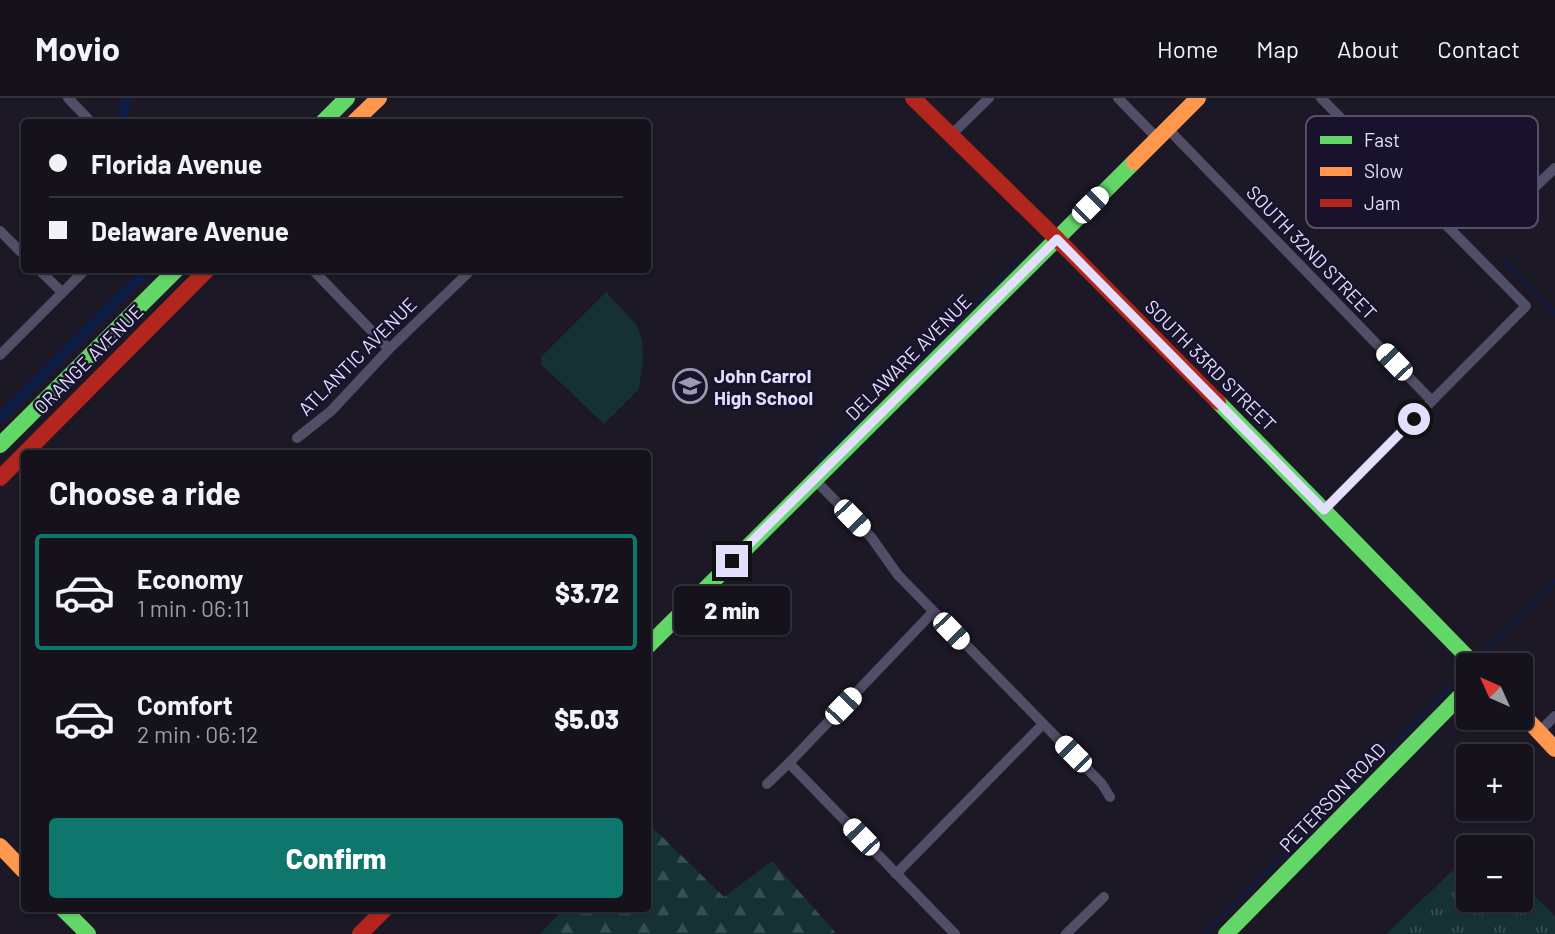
<!DOCTYPE html>
<meta charset="utf-8">
<style>
body{margin:0;font-family:Barlow,sans-serif;background:#1e1b25;color:#f1f3f6;height:100vh;display:flex;flex-direction:column;font-size:26px;white-space:nowrap}
*{box-sizing:border-box;margin:0}
p{font-size:23px;color:#9d9ea3}
.icon{flex:none;width:38px;height:38px;fill:none;stroke:currentColor;stroke-width:2;stroke-linecap:round;stroke-linejoin:round}
.map{position:relative;flex:1;overflow:hidden}
.drawer{position:absolute;left:21px;top:352px;width:630px;height:462px;display:flex;flex-direction:column;background:#15121c;border-radius:7px;box-shadow:0 2px 5px #0004,0 0 0 2px #34323b}
.drawer>*{flex:none}
.hud{position:absolute;left:21px;top:21px;width:630px;height:154px;border-radius:7px;box-shadow:0 2px 5px #0004,0 0 0 2px #34323b;display:grid;align-content:center;height:154px;padding:0 28px;background:#15121c}
.needle{width:46px;rotate:315deg}
.fabs{position:absolute;left:1456px;top:555px;display:grid;gap:14px}
.fabs a{display:grid;place-items:center;width:77px;height:77px;border-radius:7px;background:#15121c;box-shadow:0 2px 5px #0004,0 0 0 2px #34323b;font-size:35px}
.end{position:absolute;width:32px;height:32px;margin:-16px;border:9px solid #e4deff;background:#111;box-shadow:0 0 0 4px #111}
.from{border-radius:50%}
.bubble{position:absolute;height:49px;border-radius:7px;background:#15121c;box-shadow:0 2px 5px #0004,0 0 0 2px #34323b;font-size:23px;font-weight:800;line-height:49px;text-align:center}
.car{position:absolute;width:21px;height:42px;margin:-21px -10px;border-radius:9px;box-shadow:0 0 5px 2px #0007;background:linear-gradient(#fff 24%,#345 0 40%,#fff 0 76%,#345 0 86%,#fff 0)}
.hud b{display:flex;align-items:center;gap:24px;height:66px;font-size:26px}
.hud b+b{border-top:2px solid #34323b}
.hud i{width:18px;height:18px;background:#f1f3f6}
ul{padding:0;list-style:none}
li{display:flex;align-items:center;gap:21px;height:116px;margin:0 14px 10px;padding:0 14px;border:4px solid transparent;border-radius:7px}
li div{flex:1}
li b{display:block;font-size:26px}
li em{font-style:normal;font-weight:800}
li.current{border-color:#0f766e}
li>.icon{width:63px;height:63px;stroke-width:1.5}
h2{padding:0 28px;font-size:32px;line-height:84px}
.button{display:flex;gap:14px;margin-top:auto;padding:14px 28px}
.button a{flex:1;height:80px;border-radius:7px;background:#0f766e;color:#fff;font-size:28px;font-weight:800;line-height:80px;text-align:center}
header{display:flex;align-items:center;gap:42px;box-sizing:border-box;height:98px;padding:0 35px;background:#15121c;border-bottom:2px solid #34323b}
header strong{font-size:33px}
nav{display:flex;gap:38px;margin-inline-start:auto;font-size:24px}
.map>svg:first-child{display:block}
.grass{fill:url(#grass-tufts)}
.forest{fill:url(#forest-firs)}
.pitch{fill:#163134}
.lines{fill:none;stroke-linecap:round;stroke-linejoin:round}
.stream{stroke:#0d1d48;stroke-width:2.5}
.canal{stroke:#0d1d48;stroke-width:10}
.street{stroke:#524e67;stroke-width:10}
.fast{stroke:#63d668;stroke-width:16}
.slow{stroke:#ff974d;stroke-width:16}
.jam{stroke:#b3261e;stroke-width:16}
.route{stroke:#e4deff;stroke-width:9}
.labels{text-anchor:middle;dominant-baseline:central;stroke-width:5;stroke-linejoin:round;paint-order:stroke}
.street-label{font-size:19px;fill:#e4deff;stroke:#19122c}
.poi-label{font-size:19px;font-weight:bold;fill:#e4deff;stroke:#19122c;text-anchor:start}
.key{fill:#19122c;stroke:#564f6b;stroke-width:2}
.key-label{font-size:19px;fill:#e4deff}
</style>
<header>
<strong>Movio</strong>
<nav><a>Home</a><a>Map</a><a>About</a><a>Contact</a></nav>
</header>
<div class="map">
<svg width="1555" height="836" viewBox="0 0 1555 836">
<defs>
<pattern id="grass-tufts" width="24" height="20" patternUnits="userSpaceOnUse" patternTransform="scale(1.75)"><rect width="24" height="20" fill="#163134"/><path d="M3 7l-1-3M5 7V3M7 7l1-3M15 17l-1-3M17 17v-4M19 17l1-3" fill="none" stroke="#384e52"/></pattern>
<pattern id="forest-firs" width="22" height="20" patternUnits="userSpaceOnUse" patternTransform="scale(1.75)"><rect width="22" height="20" fill="#163134"/><path d="M5 1l3.5 6h-7zM16 11l3.5 6h-7z" fill="#384e52"/></pattern>
</defs>
<rect width="100%" height="100%" fill="#1c1826"/>
<path class="grass" d="M1468,758V802H1521V785L1555,818V836H1386Z"/>
<path class="forest" d="M648,725L724,799L772,763L835,834L833,836H540L565,810H648Z"/>
<path class="pitch" d="M606,194L636,226L642,242L643,261L639,291L604,326L541,266V259Z"/>
<g class="lines">
<g class="stream">
<path d="M1504,162L1555,214"/>
<path d="M950,230L1020,160"/>
<path d="M903,276L940,240"/>
<path d="M817,363L878,301"/>
<path d="M1482,556L1555,484"/>
<path d="M1205,836L1457,583"/>
</g>
<g class="canal">
<path d="M122,24L126,0"/>
<path d="M1,319L147,172"/>
</g>
<g class="street">
<path d="M68,0L91,24"/>
<path d="M1118,0L1157,40"/>
<path d="M1321,0L1526,208L1324,412"/>
<path d="M1167,30L1432,303"/>
<path d="M950,38L989,0"/>
<path d="M1517,106L1555,70"/>
<path d="M0,133L24,157"/>
<path d="M39,172L62,194"/>
<path d="M313,172L389,251"/>
<path d="M0,257L85,172"/>
<path d="M297,340L331,313L389,251L471,172"/>
<path d="M814,381L871,439L898,477L1102,686L1110,699"/>
<path d="M1539,634L1555,618"/>
<path d="M789,665L955,836"/>
<path d="M767,686L789,665L933,514"/>
<path d="M896,776L1043,626"/>
<path d="M1066,836L1104,799"/>
</g>
<g class="fast">
<path d="M323,24L347,0"/>
<path d="M1218,304L1475,567"/>
<path d="M0,347L176,172"/>
<path d="M648,548L1134,64"/>
<path d="M62,810L88,836"/>
<path d="M1226,836L1468,590"/>
</g>
<g class="slow">
<path d="M354,24L379,0"/>
<path d="M1134,64L1198,0"/>
<path d="M1521,615L1555,651"/>
<path d="M0,748L24,773"/>
</g>
<g class="jam">
<path d="M913,0L1057,141L1218,304"/>
<path d="M0,380L207,172"/>
<path d="M360,836L386,810"/>
</g>
</g>
<g class="lines">
<path class="route" d="M732,463L1057,141L1324,412L1414,321"/>
</g>
<defs>
<g id="school-ring" transform="scale(1.75)"><circle r="9.5" fill="#19122c" stroke="#9e99b3" stroke-width="1.5"/><path d="M0-5L7-2L0 1L-7-2ZM-4 1L0 2.5L4 1V4Q0 6-4 4Z" fill="#9e99b3"/></g>
</defs>
<g fill-rule="evenodd">
<use href="#school-ring" x="690" y="288"/>
</g>
<g class="labels">
<g class="street-label">
<text transform="translate(1312 154) rotate(46)">SOUTH 32ND STREET</text>
<text transform="translate(357 258) rotate(-45)">ATLANTIC AVENUE</text>
<text transform="translate(908 259) rotate(-45)">DELAWARE AVENUE</text>
<text transform="translate(88 261) rotate(-45)">ORANGE AVENUE</text>
<text transform="translate(1211 267) rotate(45)">SOUTH 33RD STREET</text>
<text transform="translate(1332 699) rotate(-46)">PETERSON ROAD</text>
</g>
<g class="poi-label">
<text x="714" y="277">John Carrol<tspan x="714" dy="22">High School</tspan></text>
</g>
</g>
<rect x="1306" y="18" width="232" height="112" rx="10" class="key"/>
<rect x="1320" y="38" width="32" height="8" fill="#63d668"/>
<rect x="1320" y="69" width="32" height="9" fill="#ff974d"/>
<rect x="1320" y="101" width="32" height="8" fill="#b3261e"/>
<g class="key-label">
<text x="1364" y="49">Fast</text>
<text x="1364" y="80">Slow</text>
<text x="1364" y="112">Jam</text>
</g>
</svg>
<div class="fabs">
<a><svg class="needle" viewBox="-14 -14 28 28"><path d="M0-13l5 13h-10z" fill="#e53935"/><path d="M0 13l5-13h-10z" fill="#9d9ea3"/></svg></a>
<a>+</a>
<a>−</a>
</div>
<i class="end from" style="left:1414px;top:321px"></i>
<i class="end" style="left:732px;top:463px"></i>
<div class="bubble" style="left:674px;top:488px;width:116px">2 min</div>
<i class="car" style="left:1090px;top:107px;rotate:45deg"></i>
<i class="car" style="left:1394px;top:264px;rotate:316deg"></i>
<i class="car" style="left:852px;top:420px;rotate:136deg"></i>
<i class="car" style="left:951px;top:533px;rotate:136deg"></i>
<i class="car" style="left:843px;top:608px;rotate:44deg"></i>
<i class="car" style="left:1073px;top:656px;rotate:315deg"></i>
<i class="car" style="left:861px;top:739px;rotate:316deg"></i>
<div class="hud">
<b><i class="from"></i>Florida Avenue</b>
<b><i></i>Delaware Avenue</b>
</div>
<section class="drawer">
<h2>Choose a ride</h2>
<ul>
<li class="current"><svg class="icon" aria-label="car" viewBox="0 0 24 24"><path d="M5 17H2v-5l4-1 3-4h7l3 4 3 1v5h-3M9 17h6M6 11h13"/><circle cx="7" cy="17" r="2"/><circle cx="17" cy="17" r="2"/></svg><div><b>Economy</b><p>1 min · 06:11</p></div><em>$3.72</em></li>
<li><svg class="icon" aria-label="car" viewBox="0 0 24 24"><path d="M5 17H2v-5l4-1 3-4h7l3 4 3 1v5h-3M9 17h6M6 11h13"/><circle cx="7" cy="17" r="2"/><circle cx="17" cy="17" r="2"/></svg><div><b>Comfort</b><p>2 min · 06:12</p></div><em>$5.03</em></li>
</ul>
<div class="button"><a>Confirm</a></div>
</section>
</div>
